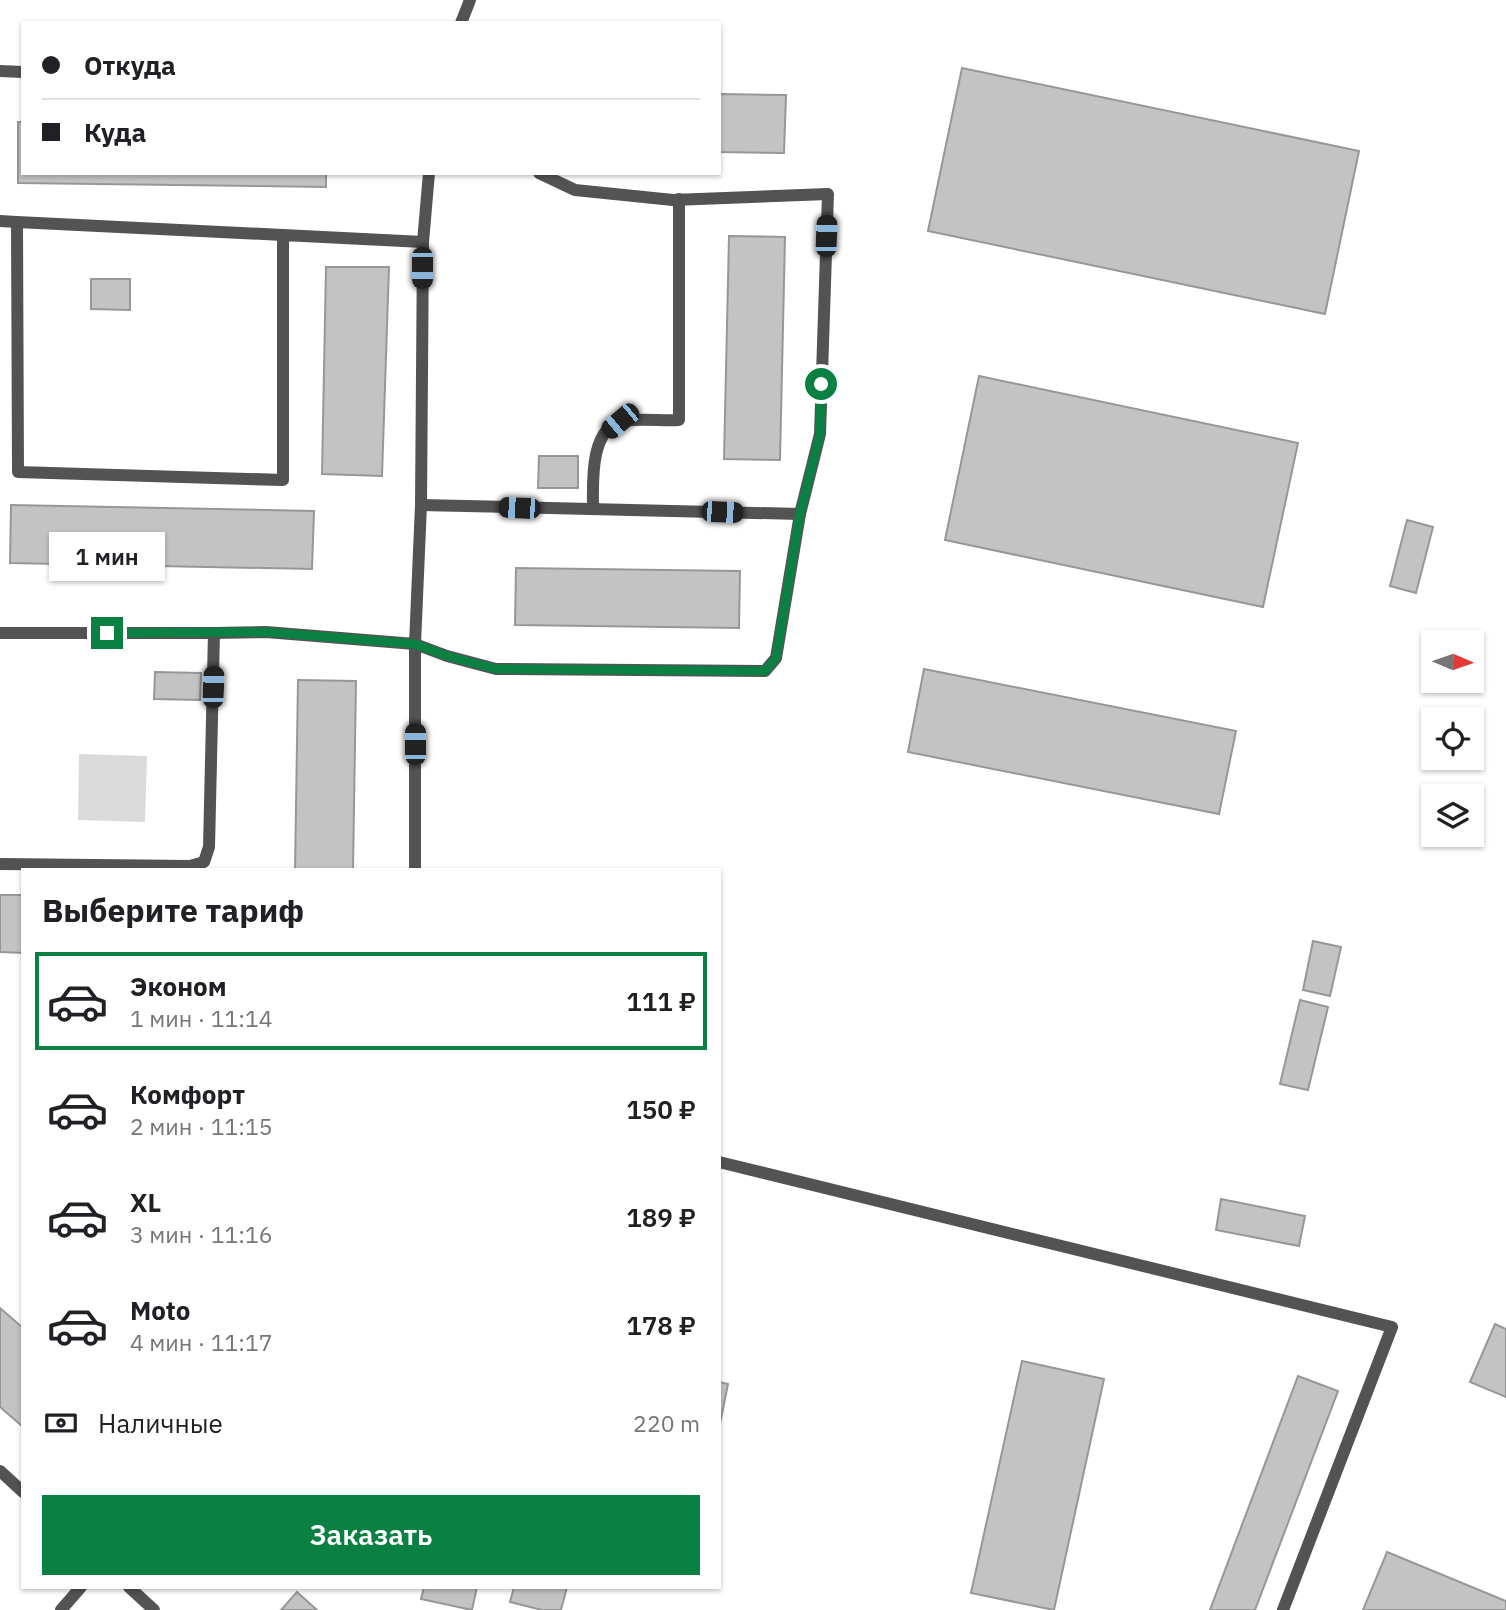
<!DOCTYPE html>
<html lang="ru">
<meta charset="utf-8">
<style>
body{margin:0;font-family:"IBM Plex Sans",sans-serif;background:#f6f6f6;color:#202124;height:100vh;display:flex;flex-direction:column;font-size:26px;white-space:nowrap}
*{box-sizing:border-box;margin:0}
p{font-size:23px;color:#757577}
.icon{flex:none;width:38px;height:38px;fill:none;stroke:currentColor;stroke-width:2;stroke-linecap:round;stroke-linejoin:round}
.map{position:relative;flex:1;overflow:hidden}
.side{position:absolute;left:21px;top:868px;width:700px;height:721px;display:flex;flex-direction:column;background:#fff;border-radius:0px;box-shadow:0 2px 5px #0004}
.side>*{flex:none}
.hud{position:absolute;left:21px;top:21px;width:700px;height:154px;border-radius:0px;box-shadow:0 2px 5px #0004;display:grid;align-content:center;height:154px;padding:0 21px;background:#fff}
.needle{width:46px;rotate:92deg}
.buttons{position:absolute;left:1421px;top:630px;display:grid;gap:14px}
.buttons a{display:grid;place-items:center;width:63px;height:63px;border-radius:0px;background:#fff;box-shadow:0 2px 5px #0004;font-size:35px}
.end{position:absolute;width:32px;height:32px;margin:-16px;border:9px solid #0b8043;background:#fff;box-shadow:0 0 0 4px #fff}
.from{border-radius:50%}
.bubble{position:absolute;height:49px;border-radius:0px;background:#fff;box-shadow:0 2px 5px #0004;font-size:23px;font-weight:600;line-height:49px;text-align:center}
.car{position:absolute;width:21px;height:42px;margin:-21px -10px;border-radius:9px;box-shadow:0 0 5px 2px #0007;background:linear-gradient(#222 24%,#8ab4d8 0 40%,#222 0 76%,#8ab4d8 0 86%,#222 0)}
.hud b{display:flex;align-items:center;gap:24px;height:66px;font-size:26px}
.hud b+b{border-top:2px solid #e0e0e0}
.hud i{width:18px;height:18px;background:#202124}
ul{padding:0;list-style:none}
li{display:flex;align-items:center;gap:21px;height:98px;margin:0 14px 10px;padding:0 7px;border:4px solid transparent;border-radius:0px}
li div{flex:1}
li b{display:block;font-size:26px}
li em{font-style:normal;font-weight:600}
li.current{border-color:#0b8043}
li>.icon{width:63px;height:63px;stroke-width:1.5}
h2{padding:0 21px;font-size:32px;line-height:84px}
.pay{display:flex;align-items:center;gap:18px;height:77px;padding:0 21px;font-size:26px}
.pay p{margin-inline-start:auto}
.action{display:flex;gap:14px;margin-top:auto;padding:14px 21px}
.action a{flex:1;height:80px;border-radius:0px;background:#0b8043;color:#fff;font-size:28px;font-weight:600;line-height:80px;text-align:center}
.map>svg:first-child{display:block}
.green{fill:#dadada}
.building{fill:#c3c3c3;stroke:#979797;stroke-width:2}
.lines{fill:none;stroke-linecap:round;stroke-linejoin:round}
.service{stroke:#535353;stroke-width:12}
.route{stroke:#0b8043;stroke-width:9}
</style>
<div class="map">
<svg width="1506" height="1610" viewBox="0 0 1506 1610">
<rect width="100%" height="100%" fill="#fff"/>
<path class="green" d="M79,754L147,756L145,822L78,820Z"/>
<g class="building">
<path d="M962,68L1359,151L1325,314L928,231Z"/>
<path d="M719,94L786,95L784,153L719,152Z"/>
<path d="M18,122H23V173H326V187L18,183Z"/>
<path d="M729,236L785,237L780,460L724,459Z"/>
<path d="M326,267H389L382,476L322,474Z"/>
<path d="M91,279H130V310L91,309Z"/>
<path d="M979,376L1298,443L1263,607L945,540Z"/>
<path d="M539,456H578V488H538Z"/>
<path d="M11,505L314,511L312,569L10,563Z"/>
<path d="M1407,520L1433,527L1416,593L1390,586Z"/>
<path d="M516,568L740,571L739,628L515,625Z"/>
<path d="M924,669L1236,731L1219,814L908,752Z"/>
<path d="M155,672L201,673L200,700L154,699Z"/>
<path d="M298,680L356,681L353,870H295Z"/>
<path d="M0,895H23V953L0,952Z"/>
<path d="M1313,941L1341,947L1330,996L1303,990Z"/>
<path d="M1300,1000L1328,1007L1308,1090L1280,1084Z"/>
<path d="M1221,1199L1305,1216L1299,1246L1216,1230Z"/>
<path d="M0,1308L23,1328V1427L0,1407Z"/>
<path d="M1495,1324L1506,1329V1397L1470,1382Z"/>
<path d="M1022,1361L1104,1379L1054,1610L971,1593Z"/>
<path d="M1298,1376L1338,1391L1255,1610H1210Z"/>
<path d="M719,1382L728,1384L719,1429Z"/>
<path d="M1387,1552L1506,1601V1610H1363Z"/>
<path d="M424,1587H477L472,1610L421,1599Z"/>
<path d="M514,1587H567L561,1610H542L510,1602Z"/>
<path d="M297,1592L317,1610H281Z"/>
</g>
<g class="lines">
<g class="service">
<path d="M461,23L470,0"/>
<path d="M0,71L23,72"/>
<path d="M0,221L17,222L18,472L283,480V235L423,242L429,173"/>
<path d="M17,222L283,235"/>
<path d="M421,505L800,514L820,434L828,194L673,200L575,190L539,173"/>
<path d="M593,509C593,485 589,427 623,421C641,418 661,421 679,420V199"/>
<path d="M0,633H214L209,847L204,862L190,866L0,864"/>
<path d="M214,633L266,632L415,644L421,505L423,242"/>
<path d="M415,870V644L447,656L496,669L765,671L776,658L800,514"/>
<path d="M719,1162L1392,1327L1283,1610"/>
<path d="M0,1471L23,1492"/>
<path d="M129,1587L154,1610"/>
<path d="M61,1610L81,1587"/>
</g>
</g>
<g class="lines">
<path class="route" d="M107,633L266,632L415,644L447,656L496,669L765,671L776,658L800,514L820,434L821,384"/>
</g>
</svg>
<div class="buttons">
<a><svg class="needle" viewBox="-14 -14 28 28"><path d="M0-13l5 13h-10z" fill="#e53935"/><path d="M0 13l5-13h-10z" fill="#757577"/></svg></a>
<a><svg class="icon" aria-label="locate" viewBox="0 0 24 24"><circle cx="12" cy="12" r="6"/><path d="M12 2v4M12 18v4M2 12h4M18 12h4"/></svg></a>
<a><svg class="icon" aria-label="layers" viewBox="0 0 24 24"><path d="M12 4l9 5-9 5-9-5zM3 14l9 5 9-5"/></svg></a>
</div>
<i class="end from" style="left:821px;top:384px"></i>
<i class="end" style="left:107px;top:633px"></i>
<div class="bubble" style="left:49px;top:532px;width:116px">1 мин</div>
<i class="car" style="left:826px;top:236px;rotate:2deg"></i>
<i class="car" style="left:422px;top:268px;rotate:180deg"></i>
<i class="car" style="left:620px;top:421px;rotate:230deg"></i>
<i class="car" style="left:519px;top:508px;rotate:272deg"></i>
<i class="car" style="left:722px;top:512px;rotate:92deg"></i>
<i class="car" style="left:213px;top:687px;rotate:2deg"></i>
<i class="car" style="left:415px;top:744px;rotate:0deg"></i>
<div class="hud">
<b><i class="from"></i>Откуда</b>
<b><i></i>Куда</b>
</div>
<section class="side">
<h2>Выберите тариф</h2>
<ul>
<li class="current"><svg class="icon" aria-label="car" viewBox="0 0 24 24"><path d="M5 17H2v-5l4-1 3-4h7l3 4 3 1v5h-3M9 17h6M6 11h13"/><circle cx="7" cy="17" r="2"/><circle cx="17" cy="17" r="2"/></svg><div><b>Эконом</b><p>1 мин · 11:14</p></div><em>111 ₽</em></li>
<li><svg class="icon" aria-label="car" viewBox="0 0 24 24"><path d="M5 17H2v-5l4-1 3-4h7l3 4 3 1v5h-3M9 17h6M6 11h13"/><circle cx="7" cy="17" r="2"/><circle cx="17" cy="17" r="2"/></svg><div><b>Комфорт</b><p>2 мин · 11:15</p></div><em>150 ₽</em></li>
<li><svg class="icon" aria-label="car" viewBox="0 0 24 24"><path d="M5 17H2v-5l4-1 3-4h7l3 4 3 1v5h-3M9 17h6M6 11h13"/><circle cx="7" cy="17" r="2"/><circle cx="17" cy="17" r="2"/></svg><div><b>XL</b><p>3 мин · 11:16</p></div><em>189 ₽</em></li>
<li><svg class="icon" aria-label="car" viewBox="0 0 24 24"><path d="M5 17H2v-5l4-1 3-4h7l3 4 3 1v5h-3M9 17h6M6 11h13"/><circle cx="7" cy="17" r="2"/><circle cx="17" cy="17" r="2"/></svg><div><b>Moto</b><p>4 мин · 11:17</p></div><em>178 ₽</em></li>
</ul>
<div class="pay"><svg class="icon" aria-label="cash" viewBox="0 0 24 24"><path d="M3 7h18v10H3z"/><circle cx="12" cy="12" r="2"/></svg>Наличные<p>220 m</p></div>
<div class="action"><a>Заказать</a></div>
</section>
</div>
